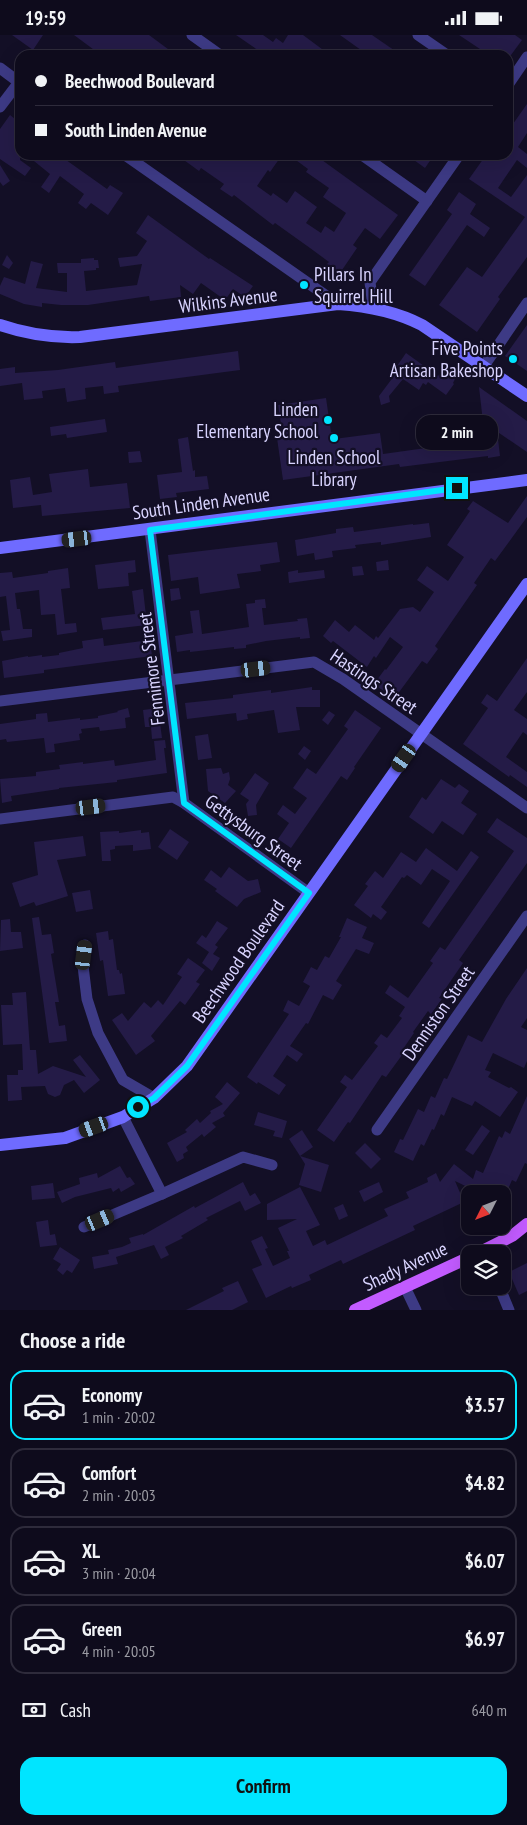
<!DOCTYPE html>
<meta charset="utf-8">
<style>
body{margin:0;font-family:"PT Sans Narrow",sans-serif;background:#171425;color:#f1f3f6;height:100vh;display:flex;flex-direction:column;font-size:19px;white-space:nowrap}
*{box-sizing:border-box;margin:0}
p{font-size:16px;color:#9b9ba3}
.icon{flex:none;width:28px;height:28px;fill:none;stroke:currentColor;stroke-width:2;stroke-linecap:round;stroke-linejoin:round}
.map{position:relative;height:1275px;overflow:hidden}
.side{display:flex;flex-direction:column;background:#0e0b1c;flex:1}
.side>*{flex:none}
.top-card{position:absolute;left:15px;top:15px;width:498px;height:110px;border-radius:15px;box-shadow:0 5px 20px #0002,0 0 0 1px #2e2b3b;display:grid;align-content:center;height:110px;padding:0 20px;background:#0e0b1c}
.needle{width:32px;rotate:228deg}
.controls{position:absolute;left:461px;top:1150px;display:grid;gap:10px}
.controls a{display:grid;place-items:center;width:50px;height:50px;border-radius:10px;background:#0e0b1c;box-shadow:0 5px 20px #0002,0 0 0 1px #2e2b3b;font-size:25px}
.end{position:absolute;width:22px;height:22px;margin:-11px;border:6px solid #00e5ff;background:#111;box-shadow:0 0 0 2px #111}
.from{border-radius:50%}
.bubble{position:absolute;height:35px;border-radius:15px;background:#0e0b1c;box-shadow:0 5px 20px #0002,0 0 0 1px #2e2b3b;font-size:16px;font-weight:700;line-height:35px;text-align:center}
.car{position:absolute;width:15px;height:30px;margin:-15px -8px;border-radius:6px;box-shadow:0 0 4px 1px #0007;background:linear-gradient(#222 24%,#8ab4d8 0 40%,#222 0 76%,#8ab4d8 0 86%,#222 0)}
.top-card b{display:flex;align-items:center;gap:18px;height:48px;font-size:19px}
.top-card b+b{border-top:1px solid #2e2b3b}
.top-card i{width:12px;height:12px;background:#f1f3f6}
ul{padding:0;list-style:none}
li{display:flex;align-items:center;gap:15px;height:70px;margin:0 10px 8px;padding:0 10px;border:2px solid #2e2b3b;border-radius:15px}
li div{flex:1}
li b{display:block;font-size:19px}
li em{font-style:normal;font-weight:700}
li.current{border-color:#00e5ff}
li>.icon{width:45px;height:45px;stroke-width:1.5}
h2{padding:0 20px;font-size:22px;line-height:60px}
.pay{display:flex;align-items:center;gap:12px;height:55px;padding:0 20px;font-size:19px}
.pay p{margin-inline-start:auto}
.primary-button{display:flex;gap:10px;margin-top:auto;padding:10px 20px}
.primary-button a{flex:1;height:58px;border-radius:15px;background:#00e5ff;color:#111;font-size:20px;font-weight:700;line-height:58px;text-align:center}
.status{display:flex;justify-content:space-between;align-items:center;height:35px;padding:0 25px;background:#0e0b1c;direction:ltr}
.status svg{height:14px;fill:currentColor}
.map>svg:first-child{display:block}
.building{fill:#241b47}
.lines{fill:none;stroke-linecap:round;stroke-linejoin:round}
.street{stroke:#3d3a85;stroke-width:11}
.secondary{stroke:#6f6bff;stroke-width:12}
.primary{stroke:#c25bff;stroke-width:12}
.route{stroke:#00e5ff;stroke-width:6}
.poi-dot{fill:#00e5ff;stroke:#130f26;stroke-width:2}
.labels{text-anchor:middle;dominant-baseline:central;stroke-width:4.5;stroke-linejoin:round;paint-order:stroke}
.poi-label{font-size:19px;fill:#d9d4ff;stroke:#130f26;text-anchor:end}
.street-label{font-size:19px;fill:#d9d4ff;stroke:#130f26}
</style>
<div class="status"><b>19:59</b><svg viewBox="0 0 49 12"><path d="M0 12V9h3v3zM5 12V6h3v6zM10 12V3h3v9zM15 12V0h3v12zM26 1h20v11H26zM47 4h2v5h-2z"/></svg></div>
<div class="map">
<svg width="527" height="1275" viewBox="0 0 527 1275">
<rect width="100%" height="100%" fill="#130f26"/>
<g class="building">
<path d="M12,0H43L33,15Z"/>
<path d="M74,0H149L176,20H101Z"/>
<path d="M236,0H263L273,7L276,3L283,8L288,0H303L330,20H265Z"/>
<path d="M340,0H372L401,20H368Z"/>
<path d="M459,0H515L522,5L511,20H489Z"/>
<path d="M527,69V98L518,112L527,119V133L517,125L498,153L511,162L527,140V222L498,262L500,264L477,297L439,270L467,232L482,242L525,182L469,144L486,120H508V96Z"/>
<path d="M10,80L20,88V125L31,133L25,141L0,124V94Z"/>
<path d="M39,120H59L107,154L110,150L123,158L108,180L91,168L86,174L78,168L84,159L60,141L49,158L41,152L50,139L34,126Z"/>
<path d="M177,120H282L270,137L268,135L257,151L271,161L273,158L287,168L295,156L317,172L306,188L321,198L325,191L334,197L346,178L323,162L329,153L306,137L308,134L289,120H315L398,180L380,204L365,193L353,210L357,213L340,238L327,229L329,227L310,213L275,188L273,190L234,160L232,162L220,154L224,149L201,133L199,136Z"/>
<path d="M407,120H434L425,133Z"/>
<path d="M0,130L10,146L3,151L0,147Z"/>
<path d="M459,157L476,169L470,179L490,193L484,202L467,190L425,251L409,240L452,179L447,175Z"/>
<path d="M148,180L209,224L210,223L253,251L245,262L233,254L225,265L201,248L193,259L180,250L181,262L150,266L149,261L88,270H61L42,268V272L24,269L0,259V251L4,242L25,249L31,226L43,229L36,253L67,257V238H58L57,228H81V224L94,223V225H98L99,233H96V235L84,236L86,256L137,250L142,229L120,232L118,223L137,221L147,206L136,198Z"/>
<path d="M7,220L13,228L9,234L2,230Z"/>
<path d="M527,290V336L505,321Z"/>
<path d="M238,316L240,335L118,351L119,357L104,359L103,351L85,353L86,364L67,367L65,353L42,356L43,363L24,365L22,348L0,351V334L15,332V338L58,335L115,327L116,333Z"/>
<path d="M406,318L438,341L443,335L455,344L453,348L454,349L446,360L428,347L426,350L423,348L419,355L403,344L389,361L390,367L381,370L379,361L400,333L397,331Z"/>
<path d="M479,352L527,386V417L483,387Z"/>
<path d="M326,363L331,397H333L334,404L380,398L383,419L426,413L425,403L433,402L434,412L456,409V406L477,403V406L498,404L500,421L488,423V421L400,432L399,429L283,445L277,403L283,402L278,370Z"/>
<path d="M105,384L107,397L67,403L66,399L51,401L50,392Z"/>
<path d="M188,402L193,436L195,435V442L207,441L209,454L176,458L177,462L160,464L157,440L182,437L178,404Z"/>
<path d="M140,416L142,427L129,428L128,417Z"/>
<path d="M88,434L90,452L127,448L130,473L42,481L41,470L13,473L10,445L30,442L33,460L52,457L49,439Z"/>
<path d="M527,461V482L495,526L491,523L474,548L477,550L435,611L438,614L427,629L422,626L394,664L374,649L385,634L386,635L403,612L390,602L376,623L374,621L367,632L333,606L331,608L323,601L335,585L349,597L355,590L374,605L376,601L378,603L400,574L413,572L420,577L434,557L417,545L427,531L448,546L464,522L447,510L470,476L467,474L473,466L508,488Z"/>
<path d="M429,488L431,502L381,510V507L355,510L356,513L332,516L333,522L315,525L314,518L297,521L295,505L336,498V494L353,492L354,497L413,489V490Z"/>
<path d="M277,507L280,527L260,530L261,536L237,539L240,553L200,559L198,542L171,546L168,520Z"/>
<path d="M135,525L136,537L128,538L129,551L98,554L95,530Z"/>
<path d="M388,525L389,535L377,536L376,527Z"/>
<path d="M362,531L364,540L353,541L352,532Z"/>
<path d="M68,533L70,553L61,554L65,589L76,588L77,597L57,600L55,579L41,580L39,555L15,558L17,574H20L23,594H32V602L3,606L1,596L10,595L6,561L0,562V538L12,537L13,543L48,538V536Z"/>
<path d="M298,535V538L324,535L325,543L289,548L288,537Z"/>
<path d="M179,553L181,564L171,566L170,554Z"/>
<path d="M143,554L147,590L103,595L101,583L135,579L132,556Z"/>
<path d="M265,564L266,573H262L264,590L298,586L297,584L307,583L310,603L300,604V602L266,606L246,610V613L234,614V612L190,617V615L177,617L175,601L193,598L190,576L199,575L202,599L249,592L246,569L255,568V565Z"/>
<path d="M103,603L104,611L150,605L152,621L59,633L44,635V638L4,643L2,626L28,621V622L42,620V622L59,620V618L83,613L82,606Z"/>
<path d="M527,623V657L514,675L527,684V700L523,697L506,722L527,737V752L510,740L509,742L463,709L488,673L481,668L487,659L497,666Z"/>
<path d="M312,652V655H320V672H296L300,695L278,698L274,675L247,679L248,684L237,686L236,678L187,684L185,668L233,663V660L271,655V658Z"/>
<path d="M128,673L130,682L125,683L126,693L100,696L99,692L81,694L82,698L79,699L80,705L54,709L55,717L46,718L44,703L7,707L6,704L0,705V689L36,684V679L47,678L48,687L80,683V685L98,683V681L118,677L117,676Z"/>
<path d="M158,673L162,703L152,704L151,692H145L143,675Z"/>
<path d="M355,675L381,693L354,732L355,733L347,745L341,741L291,813L278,804L289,788L277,779L283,770L295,779L307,763L293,753L307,733L316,739L348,694L344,691Z"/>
<path d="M329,676L335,680L328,690L322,685Z"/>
<path d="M208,699L212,723L198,725L195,701Z"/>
<path d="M165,705L166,713H164L167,738L117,745V747L59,753V754L11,761L12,766L2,768L0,744L36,741V737L60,734L59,730L83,727V729L114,725L115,731L156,725L154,706Z"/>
<path d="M304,711L311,716L305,725L298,719Z"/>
<path d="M221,733L223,739L229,737L230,744L228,750L236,756L225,768L208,756L206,734Z"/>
<path d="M255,738L269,748L256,770L257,780L248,781L246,769L249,765L240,759Z"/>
<path d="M441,744L455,753L459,749L469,756L461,768L477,779L463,800L442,786L433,799L409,782L422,762L426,765Z"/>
<path d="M497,783L527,803V828L459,925L463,928L439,963L442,964L431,979L428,976L413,997L414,998L403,1014L405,1016L386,1042L382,1040L350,1088L348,1087L334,1107L317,1095L347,1052L340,1047L345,1040L352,1045L378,1011L374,1008L381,999L387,1003L402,983L399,981L405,972L385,958L390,950L408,963L433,928L430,926L440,912L445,915L514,816L487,797Z"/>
<path d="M170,794L189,807L177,825L158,812Z"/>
<path d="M141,795V798L149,797L151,814L133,816V810L115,811V814L110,815L111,826H102L100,797L119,796V798Z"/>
<path d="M83,801L86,821L57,825L68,861L36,871L34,867L20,872L12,848L38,840L34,807Z"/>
<path d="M426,813L457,836L471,816L479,822L429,893L422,888L450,846L432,834L421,850L407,840L404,843L402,842L381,872L387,877L381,885L373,879L371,883L354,870L368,851L365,849L375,836L383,843L401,817L416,827Z"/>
<path d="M229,832L248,846L258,844L261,857L244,864L237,872L215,856L217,854L204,845L211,835L221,843Z"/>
<path d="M90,855L93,874L76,877L72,858Z"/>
<path d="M39,882L42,900L51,899L54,918L51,919L59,967H55L59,991L65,990L67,1006L49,1008L32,883Z"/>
<path d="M347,883L367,892L362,903L374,908L369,919L356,914L336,946L342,950L333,965L323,960L308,989L306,988L290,1011L303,1019L297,1027L287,1020L273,1041L286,1050L279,1060L258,1047L257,1049L247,1042L289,979L283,976L288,965L299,971L310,951L303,947L311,932L317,935L325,921L329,923L341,902H339Z"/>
<path d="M10,884L11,897H21L23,913L0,916L1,885Z"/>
<path d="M217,886L228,893L215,910L218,912L213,919L220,923L212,936L202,928L209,917L196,908L202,900L206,903Z"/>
<path d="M108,896L109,905L113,904L117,935H119L120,939L122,938L125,959L108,961L103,925L100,926L96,898Z"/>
<path d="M188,923L205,935L196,947L200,949L185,970L180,966L151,1001L155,1006L136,1020L112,985L122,978L128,986L144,967L151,973L158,965L163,970L182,942L177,939Z"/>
<path d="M527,933V983L521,992L527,995V1026L524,1033L493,1018L485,1035L491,1037L488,1042L509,1053L511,1052L518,1057L500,1082L475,1066L472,1071L452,1062L444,1081L441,1079L434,1095L432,1094L424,1111L421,1109L413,1126L394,1117L400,1104L403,1105L418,1074L424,1077L431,1061L435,1063L444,1043L447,1044L468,1000L482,1007L506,964Z"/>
<path d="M26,957L30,1015H36L38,1039L53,1031L86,1042L73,1025L80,1020L100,1045L84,1058L74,1045L64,1050L60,1060L55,1062L48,1059L45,1051L21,1052L22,1065L8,1066L7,1040H18V1035H23L22,1009L3,1010L1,970H13L12,958Z"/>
<path d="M227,1047L240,1058L223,1078L225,1081L212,1088L216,1092L204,1102L202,1099L186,1112L188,1116L183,1119L184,1123L177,1127L167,1108L187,1097L185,1095L197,1084L200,1088L211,1078L210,1076L223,1069L215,1062Z"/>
<path d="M527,1061V1129L525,1128L516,1147L512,1145L506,1159H482L455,1146L464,1167L413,1191L415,1195L343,1229L341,1225L309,1240L311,1245L292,1253L291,1251L266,1263L252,1234L262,1230L251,1206L262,1201L268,1213L265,1214L273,1231L290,1223L287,1216H289L278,1193L297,1184L267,1185V1169L300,1152L320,1190L306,1196L313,1211L325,1205L327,1210L388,1181L384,1174L409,1163L406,1157L428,1147L427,1143L436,1138L440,1147L454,1129L473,1144L476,1135L483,1138L499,1101L502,1103L505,1096L510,1099Z"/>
<path d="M258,1077L287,1086L282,1103L273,1101L275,1096L254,1090Z"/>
<path d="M482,1090L490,1096L473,1120L465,1115Z"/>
<path d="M302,1095L313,1112L300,1121L289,1104Z"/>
<path d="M365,1108L381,1124L371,1134L355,1118Z"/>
<path d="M300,1121L329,1130L321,1157L299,1150L305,1129Z"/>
<path d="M120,1131L127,1143L130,1142L135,1149L121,1157L119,1153L113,1157L111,1153L75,1162L62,1168L57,1157L80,1149L79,1143L97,1138L98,1143Z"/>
<path d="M243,1147L250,1161L255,1158L261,1168L245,1176L240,1166L206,1183L208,1185L181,1201L183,1203L165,1212L169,1220L161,1224L154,1210L116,1222L118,1229L94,1234L92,1222L109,1219L108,1215L122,1212L131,1208L129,1203L143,1199V1200L194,1171L195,1173Z"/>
<path d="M379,1147L383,1157L364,1167L359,1156Z"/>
<path d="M53,1148L55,1163L32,1165L31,1151Z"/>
<path d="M343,1169L348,1181L339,1185L334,1173Z"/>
<path d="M48,1185L50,1200L55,1199L57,1210L40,1212L36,1187Z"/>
<path d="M60,1212L80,1225L72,1238L67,1235L63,1240L57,1235L61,1229L53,1224Z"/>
<path d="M527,1228V1256L519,1260L509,1237Z"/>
<path d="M238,1246L248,1267L232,1275H186L224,1256L222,1253Z"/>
</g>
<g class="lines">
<g class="street">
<path d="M192,0L220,20"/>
<path d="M418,0L447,20"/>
<path d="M0,33L20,48"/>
<path d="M508,50L527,22"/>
<path d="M0,72L19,47"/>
<path d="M125,120L338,269"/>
<path d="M362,120L427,166"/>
<path d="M373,272L370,247L459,120"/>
<path d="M484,331L527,268"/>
<path d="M150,495L184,768"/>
<path d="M0,666L314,627L343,644L527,773"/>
<path d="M0,784L173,762L184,768L309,858"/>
<path d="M85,910L83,931L87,964L98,998L123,1045L154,1063"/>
<path d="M123,1082L162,1159"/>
<path d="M377,1095L527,881"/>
<path d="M84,1192L162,1159L243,1122L272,1130"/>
<path d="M499,1251L509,1275"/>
<path d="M405,1252L416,1275"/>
</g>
<g class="secondary">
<path d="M0,290C26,299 52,303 80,302L338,269C367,271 395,276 422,290L527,361"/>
<path d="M0,513L527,445"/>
<path d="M0,1110L65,1103L123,1082L154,1063L187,1031L527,549"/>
</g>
<g class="primary">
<path d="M476,1219L512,1201L527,1189"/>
<path d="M355,1275L470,1222"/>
</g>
</g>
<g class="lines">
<path class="route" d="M138,1072L154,1063L187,1031L309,858L184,768L150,495L457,453"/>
</g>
<g class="poi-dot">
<circle cx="304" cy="250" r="5"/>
<circle cx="513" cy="324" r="5"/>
<circle cx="328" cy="385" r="5"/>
<circle cx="334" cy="403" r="5"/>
</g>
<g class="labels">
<g class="poi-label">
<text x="314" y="239" text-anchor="start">Pillars In<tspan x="314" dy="22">Squirrel Hill</tspan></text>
<text x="503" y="313">Five Points<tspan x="503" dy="22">Artisan Bakeshop</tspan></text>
<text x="318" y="374">Linden<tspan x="318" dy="22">Elementary School</tspan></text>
<text x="334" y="422" text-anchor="middle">Linden School<tspan x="334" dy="22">Library</tspan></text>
</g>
<g class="street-label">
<text transform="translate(228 265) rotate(-7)">Wilkins Avenue</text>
<text transform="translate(201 468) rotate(-8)">South Linden Avenue</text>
<text transform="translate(151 634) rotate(-97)">Fennimore Street</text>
<text transform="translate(374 646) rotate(34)">Hastings Street</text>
<text transform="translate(254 797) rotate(36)">Gettysburg Street</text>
<text transform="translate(238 926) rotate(-55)">Beechwood Boulevard</text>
<text transform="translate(438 978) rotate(-55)">Denniston Street</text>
<text transform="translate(405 1231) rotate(-25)">Shady Avenue</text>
</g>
</g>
</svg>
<div class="controls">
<a><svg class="needle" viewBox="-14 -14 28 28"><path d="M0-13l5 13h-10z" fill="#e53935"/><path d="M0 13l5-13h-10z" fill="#9b9ba3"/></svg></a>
<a><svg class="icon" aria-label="layers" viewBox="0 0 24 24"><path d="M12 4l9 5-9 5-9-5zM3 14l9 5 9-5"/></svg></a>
</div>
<i class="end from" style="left:138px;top:1072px"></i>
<i class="end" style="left:457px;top:453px"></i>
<div class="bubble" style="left:416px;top:380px;width:82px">2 min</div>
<i class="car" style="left:77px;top:504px;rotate:263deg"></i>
<i class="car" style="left:256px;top:634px;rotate:83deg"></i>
<i class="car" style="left:404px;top:723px;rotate:215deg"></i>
<i class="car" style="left:91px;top:772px;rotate:83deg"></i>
<i class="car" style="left:84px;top:920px;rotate:7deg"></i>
<i class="car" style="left:94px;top:1092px;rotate:250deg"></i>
<i class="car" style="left:100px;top:1185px;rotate:67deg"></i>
<div class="top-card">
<b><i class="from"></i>Beechwood Boulevard</b>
<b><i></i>South Linden Avenue</b>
</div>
</div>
<section class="side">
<h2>Choose a ride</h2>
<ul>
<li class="current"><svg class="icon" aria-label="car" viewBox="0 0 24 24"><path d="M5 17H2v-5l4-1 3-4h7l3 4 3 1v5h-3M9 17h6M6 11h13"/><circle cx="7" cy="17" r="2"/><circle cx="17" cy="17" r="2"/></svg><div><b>Economy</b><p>1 min · 20:02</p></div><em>$3.57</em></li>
<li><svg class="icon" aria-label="car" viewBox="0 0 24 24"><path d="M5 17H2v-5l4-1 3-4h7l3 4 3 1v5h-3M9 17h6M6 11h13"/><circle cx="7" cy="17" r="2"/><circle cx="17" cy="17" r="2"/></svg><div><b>Comfort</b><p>2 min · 20:03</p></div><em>$4.82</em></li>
<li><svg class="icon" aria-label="car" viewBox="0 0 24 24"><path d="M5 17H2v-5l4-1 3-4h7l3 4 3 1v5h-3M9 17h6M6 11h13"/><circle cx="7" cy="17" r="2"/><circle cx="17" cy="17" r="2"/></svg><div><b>XL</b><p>3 min · 20:04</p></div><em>$6.07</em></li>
<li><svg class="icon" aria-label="car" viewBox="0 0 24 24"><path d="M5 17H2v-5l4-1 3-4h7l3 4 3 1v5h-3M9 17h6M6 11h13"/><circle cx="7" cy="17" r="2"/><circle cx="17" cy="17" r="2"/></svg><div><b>Green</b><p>4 min · 20:05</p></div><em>$6.97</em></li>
</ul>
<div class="pay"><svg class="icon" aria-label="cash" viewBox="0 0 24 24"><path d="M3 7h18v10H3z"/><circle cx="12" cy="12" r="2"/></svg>Cash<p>640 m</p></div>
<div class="primary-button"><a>Confirm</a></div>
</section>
